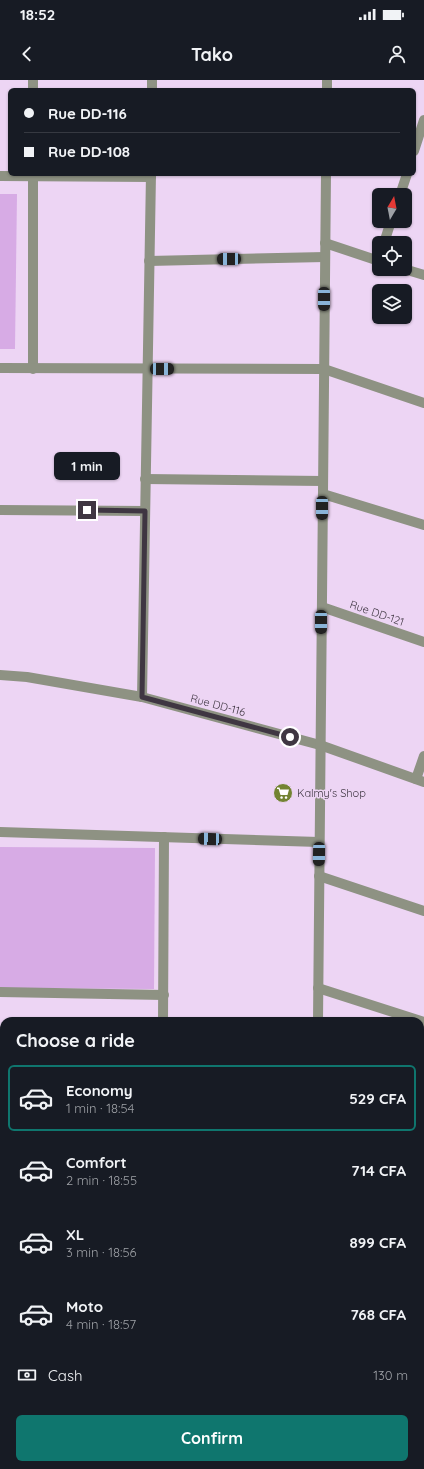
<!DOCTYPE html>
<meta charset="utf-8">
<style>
body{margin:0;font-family:Quicksand,sans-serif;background:#20242c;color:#f1f3f6;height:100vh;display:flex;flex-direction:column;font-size:15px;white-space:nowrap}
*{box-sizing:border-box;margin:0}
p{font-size:13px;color:#9ea1a6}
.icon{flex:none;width:22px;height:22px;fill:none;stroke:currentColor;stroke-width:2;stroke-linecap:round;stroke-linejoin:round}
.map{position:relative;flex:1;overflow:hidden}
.sheet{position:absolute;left:0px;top:937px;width:424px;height:452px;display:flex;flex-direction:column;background:#171b24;border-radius:12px 12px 0 0;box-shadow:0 1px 3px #0004}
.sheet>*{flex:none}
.guide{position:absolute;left:8px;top:8px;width:408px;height:88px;border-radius:6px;box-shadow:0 1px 3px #0004;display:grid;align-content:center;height:88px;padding:0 16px;background:#171b24}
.needle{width:26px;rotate:10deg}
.tools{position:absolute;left:372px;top:108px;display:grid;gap:8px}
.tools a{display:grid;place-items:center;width:40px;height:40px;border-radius:6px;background:#171b24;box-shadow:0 1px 3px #0004;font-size:20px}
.end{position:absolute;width:18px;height:18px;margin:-9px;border:5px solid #3f3642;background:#fff;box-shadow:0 0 0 2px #fff}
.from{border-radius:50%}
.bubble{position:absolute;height:28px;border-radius:6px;background:#171b24;box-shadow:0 1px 3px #0004;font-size:13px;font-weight:700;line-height:28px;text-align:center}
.car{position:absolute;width:12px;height:24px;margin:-12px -6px;border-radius:5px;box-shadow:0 0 3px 1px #0007;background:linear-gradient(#222 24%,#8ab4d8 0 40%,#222 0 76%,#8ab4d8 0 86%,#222 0)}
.guide b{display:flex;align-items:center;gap:14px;height:38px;font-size:15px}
.guide b+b{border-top:1px solid #363941}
.guide i{width:10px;height:10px;background:#f1f3f6}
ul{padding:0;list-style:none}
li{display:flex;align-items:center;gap:12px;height:66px;margin:0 8px 6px;padding:0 8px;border:2px solid transparent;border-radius:6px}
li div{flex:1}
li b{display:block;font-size:15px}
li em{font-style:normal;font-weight:700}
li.active{border-color:#0f766e}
li>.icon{width:36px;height:36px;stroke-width:1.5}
h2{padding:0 16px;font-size:18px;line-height:48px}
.pay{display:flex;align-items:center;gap:10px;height:44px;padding:0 16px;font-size:15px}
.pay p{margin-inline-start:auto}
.cta{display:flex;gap:8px;margin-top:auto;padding:8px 16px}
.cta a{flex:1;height:46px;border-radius:6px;background:#0f766e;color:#fff;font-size:16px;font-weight:700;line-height:46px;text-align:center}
.status{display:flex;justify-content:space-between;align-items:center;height:28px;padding:0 20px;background:#171b24;direction:ltr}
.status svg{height:11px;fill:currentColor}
header{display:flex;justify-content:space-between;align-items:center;height:52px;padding:0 16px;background:#171b24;font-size:18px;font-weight:700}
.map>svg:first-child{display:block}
.green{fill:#d7abe5}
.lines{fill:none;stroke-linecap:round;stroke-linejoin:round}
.minor{stroke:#8e9283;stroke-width:10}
.route{stroke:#3f3642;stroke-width:5}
.labels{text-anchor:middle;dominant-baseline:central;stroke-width:3;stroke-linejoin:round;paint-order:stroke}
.street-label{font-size:11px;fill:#3f3642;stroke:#edd5f4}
.poi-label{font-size:11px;fill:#3f3642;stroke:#edd5f4;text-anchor:start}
</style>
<div class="status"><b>18:52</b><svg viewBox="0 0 49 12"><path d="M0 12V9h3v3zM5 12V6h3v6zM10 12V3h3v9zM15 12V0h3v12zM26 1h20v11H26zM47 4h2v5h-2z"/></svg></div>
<header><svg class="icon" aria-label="back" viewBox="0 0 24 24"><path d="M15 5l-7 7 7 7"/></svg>Tako<svg class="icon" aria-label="person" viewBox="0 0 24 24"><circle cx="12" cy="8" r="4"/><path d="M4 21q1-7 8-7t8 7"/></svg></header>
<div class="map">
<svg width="424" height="1389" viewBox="0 0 424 1389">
<rect width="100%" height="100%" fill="#edd5f4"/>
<g class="green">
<path d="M0,114H17L15,269H0Z"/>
<path d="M0,767L155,768L154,909L0,908Z"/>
</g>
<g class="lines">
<g class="minor">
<path d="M33,0V10"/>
<path d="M152,10V0"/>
<path d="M327,10V0"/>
<path d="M414,71L424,40"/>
<path d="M33,94V289"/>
<path d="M0,96L151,97"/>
<path d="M400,115L407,94"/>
<path d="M325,163L379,181"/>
<path d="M384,163L391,141"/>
<path d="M149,181L325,177"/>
<path d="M404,189L424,195"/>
<path d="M0,288L324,289L424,323"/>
<path d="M145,399L323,401"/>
<path d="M323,414L424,445"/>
<path d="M0,430L145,431"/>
<path d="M322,527L424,562"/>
<path d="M0,595L27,597L142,617L320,665L424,702"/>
<path d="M142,617L151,94"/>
<path d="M416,699L424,676"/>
<path d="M0,752L319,762"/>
<path d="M319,796L424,831"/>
<path d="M318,908L424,942"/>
<path d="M0,912L164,915"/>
<path d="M163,941L164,757"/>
<path d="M318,941L326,94"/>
<path d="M420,1040L424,1028"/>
<path d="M420,1073L424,1074"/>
<path d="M0,1089L4,1090"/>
<path d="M420,1227L424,1228"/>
</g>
</g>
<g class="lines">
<path class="route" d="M87,430L145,431L142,617L290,657"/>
</g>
<defs>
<g id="supermarket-disc" transform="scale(1)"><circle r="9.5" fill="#738332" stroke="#edd5f4"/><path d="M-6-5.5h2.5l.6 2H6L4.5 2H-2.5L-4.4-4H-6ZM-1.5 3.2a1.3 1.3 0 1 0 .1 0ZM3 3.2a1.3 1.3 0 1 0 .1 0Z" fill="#fff"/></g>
</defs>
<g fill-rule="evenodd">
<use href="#supermarket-disc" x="283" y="713"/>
</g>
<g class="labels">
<g class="street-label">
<text transform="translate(377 533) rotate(19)">Rue DD-121</text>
<text transform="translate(218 625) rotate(15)">Rue DD-116</text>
</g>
<g class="poi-label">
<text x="297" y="713">Kalmy's Shop</text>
</g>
</g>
</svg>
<div class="tools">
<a><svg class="needle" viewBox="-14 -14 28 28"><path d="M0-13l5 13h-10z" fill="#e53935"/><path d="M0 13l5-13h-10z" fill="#9ea1a6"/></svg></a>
<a><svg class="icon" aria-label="locate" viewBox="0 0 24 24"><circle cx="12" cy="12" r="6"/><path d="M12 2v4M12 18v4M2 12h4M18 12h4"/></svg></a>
<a><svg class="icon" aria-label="layers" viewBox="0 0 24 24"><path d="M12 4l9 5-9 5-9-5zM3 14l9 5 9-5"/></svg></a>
</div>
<i class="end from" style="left:290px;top:657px"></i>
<i class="end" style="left:87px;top:430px"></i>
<div class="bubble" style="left:54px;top:372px;width:66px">1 min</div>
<i class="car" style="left:229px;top:179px;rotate:269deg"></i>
<i class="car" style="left:324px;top:219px;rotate:180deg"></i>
<i class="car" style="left:162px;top:289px;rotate:90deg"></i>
<i class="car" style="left:322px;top:428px;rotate:180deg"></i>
<i class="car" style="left:321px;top:542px;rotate:180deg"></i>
<i class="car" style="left:210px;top:759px;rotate:272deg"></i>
<i class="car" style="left:319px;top:774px;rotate:181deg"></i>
<div class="guide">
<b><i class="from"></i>Rue DD-116</b>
<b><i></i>Rue DD-108</b>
</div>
<section class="sheet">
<h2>Choose a ride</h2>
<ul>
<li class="active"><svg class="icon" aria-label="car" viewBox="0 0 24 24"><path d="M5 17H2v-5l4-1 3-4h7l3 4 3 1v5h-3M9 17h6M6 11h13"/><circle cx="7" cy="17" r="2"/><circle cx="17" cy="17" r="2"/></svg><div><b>Economy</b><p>1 min · 18:54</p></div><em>529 CFA</em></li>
<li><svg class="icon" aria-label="car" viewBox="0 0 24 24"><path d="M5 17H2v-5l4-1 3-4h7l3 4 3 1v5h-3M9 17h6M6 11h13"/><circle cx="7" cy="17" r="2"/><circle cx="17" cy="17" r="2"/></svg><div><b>Comfort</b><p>2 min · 18:55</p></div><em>714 CFA</em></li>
<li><svg class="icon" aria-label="car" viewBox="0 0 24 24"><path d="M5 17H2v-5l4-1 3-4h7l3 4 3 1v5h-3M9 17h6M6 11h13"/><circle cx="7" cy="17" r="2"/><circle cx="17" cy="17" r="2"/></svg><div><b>XL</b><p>3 min · 18:56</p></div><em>899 CFA</em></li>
<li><svg class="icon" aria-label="car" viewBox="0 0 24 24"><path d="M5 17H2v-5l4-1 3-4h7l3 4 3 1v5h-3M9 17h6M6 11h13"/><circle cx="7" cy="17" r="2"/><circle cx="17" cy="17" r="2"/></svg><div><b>Moto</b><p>4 min · 18:57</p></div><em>768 CFA</em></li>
</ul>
<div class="pay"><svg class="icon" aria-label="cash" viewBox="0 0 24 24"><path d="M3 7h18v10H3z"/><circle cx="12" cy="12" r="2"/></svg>Cash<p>130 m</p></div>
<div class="cta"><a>Confirm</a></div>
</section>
</div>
